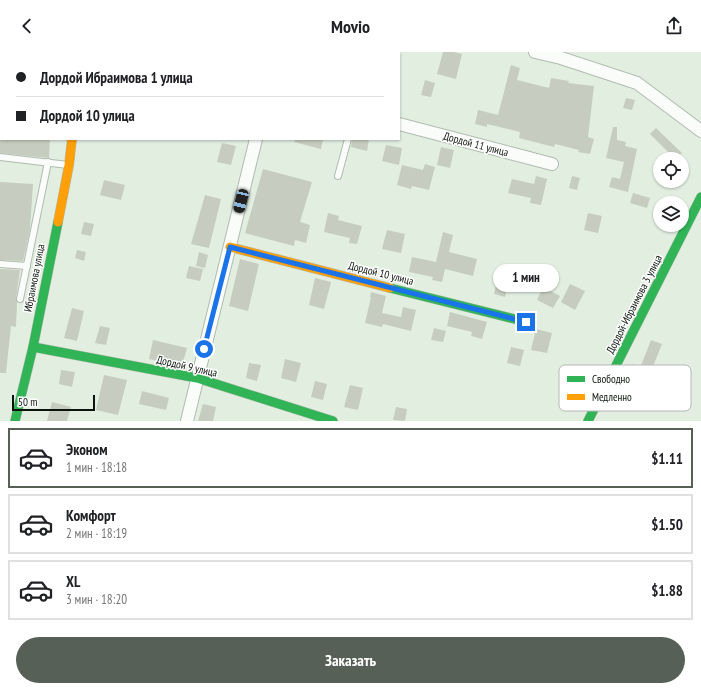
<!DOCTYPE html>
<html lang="ru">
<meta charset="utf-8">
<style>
body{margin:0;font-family:"PT Sans Narrow",sans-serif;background:#f2f2f2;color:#202124;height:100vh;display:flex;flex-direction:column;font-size:15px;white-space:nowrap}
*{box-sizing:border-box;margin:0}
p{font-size:13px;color:#757577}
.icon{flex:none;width:22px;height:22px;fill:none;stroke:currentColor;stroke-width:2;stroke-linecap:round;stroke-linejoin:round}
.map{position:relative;height:369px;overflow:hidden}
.panel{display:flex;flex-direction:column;background:#fff;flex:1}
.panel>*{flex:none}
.hud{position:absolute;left:0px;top:0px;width:400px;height:88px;box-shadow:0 1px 3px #0004;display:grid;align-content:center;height:88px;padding:0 16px;background:#fff}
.tools{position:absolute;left:653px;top:100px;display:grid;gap:8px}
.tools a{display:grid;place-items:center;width:36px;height:36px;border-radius:50%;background:#fff;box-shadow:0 1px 3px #0004;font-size:20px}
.scale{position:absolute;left:12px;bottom:10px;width:83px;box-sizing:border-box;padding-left:4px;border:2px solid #0b140b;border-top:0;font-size:11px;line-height:14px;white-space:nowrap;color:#0b140b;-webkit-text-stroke:3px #fff;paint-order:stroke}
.end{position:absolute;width:18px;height:18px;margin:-9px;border:5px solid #1a73e8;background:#fff;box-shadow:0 0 0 2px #fff}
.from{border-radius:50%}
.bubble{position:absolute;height:28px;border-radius:14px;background:#fff;box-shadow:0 1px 3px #0004;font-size:13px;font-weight:800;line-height:28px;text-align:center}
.car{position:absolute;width:12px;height:24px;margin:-12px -6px;border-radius:5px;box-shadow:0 0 3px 1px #0007;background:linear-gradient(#222 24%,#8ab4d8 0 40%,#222 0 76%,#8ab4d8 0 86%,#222 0)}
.hud b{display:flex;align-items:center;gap:14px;height:38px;font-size:15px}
.hud b+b{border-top:1px solid #e0e0e0}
.hud i{width:10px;height:10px;background:#202124}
ul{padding:7px 0 0;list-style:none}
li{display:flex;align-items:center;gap:12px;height:60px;margin:0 8px 6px;padding:0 8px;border:2px solid #e0e0e0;border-radius:0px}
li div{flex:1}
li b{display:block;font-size:15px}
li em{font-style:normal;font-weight:800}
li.active{border-color:#566056}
li>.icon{width:36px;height:36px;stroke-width:1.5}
.action{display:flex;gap:8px;margin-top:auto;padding:8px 16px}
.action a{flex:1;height:46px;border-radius:24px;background:#566056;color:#fff;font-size:16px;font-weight:800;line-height:46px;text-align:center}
header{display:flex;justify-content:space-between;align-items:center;height:52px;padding:0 16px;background:#fff;font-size:18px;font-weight:800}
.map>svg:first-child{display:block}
.building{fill:#c6cdc0}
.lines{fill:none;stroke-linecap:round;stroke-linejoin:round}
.lane-casing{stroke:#b1bbb0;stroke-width:8}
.street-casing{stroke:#b1bbb0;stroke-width:14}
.fast-casing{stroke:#b1bbb0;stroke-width:10}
.slow-casing{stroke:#b1bbb0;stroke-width:10}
.lane{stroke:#fafcfa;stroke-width:6}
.street{stroke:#fafcfa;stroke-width:12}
.fast{stroke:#30b455;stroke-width:9}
.slow{stroke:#ff9f0a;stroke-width:9}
.route{stroke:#1a73e8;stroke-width:5}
.labels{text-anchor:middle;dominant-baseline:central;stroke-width:3;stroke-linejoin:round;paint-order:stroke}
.street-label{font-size:11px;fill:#0b140b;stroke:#fff}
.key{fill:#fff;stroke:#b6b8b6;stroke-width:1}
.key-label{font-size:11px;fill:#0b140b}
</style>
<header><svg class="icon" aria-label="back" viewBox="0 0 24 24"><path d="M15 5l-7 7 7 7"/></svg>Movio<svg class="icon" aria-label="share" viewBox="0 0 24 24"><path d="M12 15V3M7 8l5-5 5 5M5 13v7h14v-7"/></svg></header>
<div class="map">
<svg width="701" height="369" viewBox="0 0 701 369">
<rect width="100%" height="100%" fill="#e1eee0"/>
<g class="building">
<path d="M443,0H454L462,2L456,27L437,22Z"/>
<path d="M511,13L520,16L517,28L549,36L551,26L569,29L568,31L594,34L588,85L594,87L590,102L578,100L579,98L555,92L554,95L519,86L520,80L487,72V75L475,72L478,58L498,63Z"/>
<path d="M425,28L435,31L431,45L421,43Z"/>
<path d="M626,46L635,48L632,58L623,56Z"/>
<path d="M613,75H617V88L626,90L625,94L637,97L628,140L609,135L612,125L620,127L624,110L606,106Z"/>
<path d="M656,76L682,101L675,107L650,82Z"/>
<path d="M0,87H50L49,106L0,101Z"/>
<path d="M295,87H323L321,97L294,90Z"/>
<path d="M352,87H369L367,99L351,95Z"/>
<path d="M222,91L236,94L231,113L217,110Z"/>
<path d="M386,93L402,96L399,113L382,109Z"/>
<path d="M441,95L454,98L450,116L437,113Z"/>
<path d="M425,112L435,115L429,138L412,134L411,137L397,133L402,113L423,118Z"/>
<path d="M263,117L312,130L300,170L310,173L306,191L295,188L294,194L245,181Z"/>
<path d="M536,124L547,127L541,153L530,151L531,146L508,141L512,127L534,132Z"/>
<path d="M572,124L580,126L577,138L569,136Z"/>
<path d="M104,128L125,133L121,148L100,143Z"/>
<path d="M0,130L33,132L30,177L23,209L0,208Z"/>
<path d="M633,141L650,146L647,156L630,151Z"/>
<path d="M205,143L221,147L209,196L191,192Z"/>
<path d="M328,161L339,164L338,168L362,174L357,192L349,191L350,186L324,180Z"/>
<path d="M588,161L602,164L598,181L584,178Z"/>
<path d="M84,170L94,172L91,184L81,182Z"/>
<path d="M387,178L405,182L401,201L382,197Z"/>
<path d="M443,180L453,183L449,200L477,207L473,224L445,217L442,230L432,228L433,225L409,220L412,205L436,210Z"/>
<path d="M77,198L86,200L84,209L75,206Z"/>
<path d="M199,200L208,203L205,216L196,214Z"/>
<path d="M240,207L259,212L248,259L229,254Z"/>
<path d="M189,214L203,217L200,229L186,226Z"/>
<path d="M0,217L20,218L16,246L17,251L16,275L11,274L6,321H0Z"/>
<path d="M315,226L331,230L324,257L309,253Z"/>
<path d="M570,232L585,239L575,258L561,250Z"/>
<path d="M496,233L507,236L505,245L494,242Z"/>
<path d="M543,235L560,244L553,256L537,248Z"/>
<path d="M371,240L386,244L382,261L401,265L403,255L416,258L411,279L383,272L382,275L365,271L371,245H370Z"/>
<path d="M72,256L84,259L77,289L64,286Z"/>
<path d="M450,260L487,270L482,287L471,284L472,280L447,274Z"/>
<path d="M100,274L110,276L106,293L95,291Z"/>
<path d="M434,276L446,279L443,290L431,288Z"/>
<path d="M536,277L552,281L547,301L531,298Z"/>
<path d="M153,288L187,296L182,314L149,307Z"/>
<path d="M651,288L662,292L650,322L658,326L652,336L626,323L632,312L640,316Z"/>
<path d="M511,295L524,298L520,314L507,311Z"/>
<path d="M285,307L301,311L296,330L281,326Z"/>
<path d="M249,311L261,313L257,329L246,326Z"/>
<path d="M61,318L75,320L72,335L59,332Z"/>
<path d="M104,323L127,328L118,363L96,358Z"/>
<path d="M315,329L327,332L323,348L311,345Z"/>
<path d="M350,333L363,336L358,358L344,355Z"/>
<path d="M142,339L169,346L166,358L139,352Z"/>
<path d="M52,350L71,355L67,369H47Z"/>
<path d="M203,352L216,355L213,369H198Z"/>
<path d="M396,355L407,357L405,369L393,368Z"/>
</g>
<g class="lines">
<g class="lane-casing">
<g id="lane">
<path d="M323,1L324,0"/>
<path d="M0,105L68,113"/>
<path d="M338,124L348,87"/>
<path d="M0,212L27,214"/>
<path d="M20,247L48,110"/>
</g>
</g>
<g class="street-casing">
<g id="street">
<path d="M535,0L561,6L637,31L701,79"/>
<path d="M276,1L277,0"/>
<path d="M399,72L552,112"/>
<path d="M187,369L256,87"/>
</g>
</g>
<g class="fast-casing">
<g id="fast">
<path d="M390,236L527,270"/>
<path d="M33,295L197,326L333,369"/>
<path d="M15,369L33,295L58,170"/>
<path d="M588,369L701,145"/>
</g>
</g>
<g class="slow-casing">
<g id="slow">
<path d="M88,0V1"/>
<path d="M58,170L69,113L72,87"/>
<path d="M230,195L390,236"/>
</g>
</g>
<use href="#lane" class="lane"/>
<use href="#street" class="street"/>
<use href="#fast" class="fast"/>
<use href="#slow" class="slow"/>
</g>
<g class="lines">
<path class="route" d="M204,297L230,195L526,270"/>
</g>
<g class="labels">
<g class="street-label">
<text transform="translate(476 92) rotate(15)">Дордой 11 улица</text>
<text transform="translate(381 221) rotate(14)">Дордой 10 улица</text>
<text transform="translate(34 226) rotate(-79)">Ибраимова улица</text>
<text transform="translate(634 252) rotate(-63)">Дордой-Ибраимова 3 улица</text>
<text transform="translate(187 314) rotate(13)">Дордой 9 улица</text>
</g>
</g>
<rect x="559" y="313" width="132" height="46" rx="6" class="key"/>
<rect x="567" y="324" width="18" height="6" fill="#30b455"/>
<rect x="567" y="342" width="18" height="6" fill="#ff9f0a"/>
<g class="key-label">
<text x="592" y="331">Свободно</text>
<text x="592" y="349">Медленно</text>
</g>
</svg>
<div class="tools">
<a><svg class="icon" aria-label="locate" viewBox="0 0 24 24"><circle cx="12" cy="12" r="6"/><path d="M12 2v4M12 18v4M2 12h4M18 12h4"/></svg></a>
<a><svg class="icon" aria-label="layers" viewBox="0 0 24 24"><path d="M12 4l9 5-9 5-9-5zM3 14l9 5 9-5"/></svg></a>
</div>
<div class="scale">50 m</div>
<i class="end from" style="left:204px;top:297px"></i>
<i class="end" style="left:526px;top:270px"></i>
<div class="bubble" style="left:493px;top:212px;width:66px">1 мин</div>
<i class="car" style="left:241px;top:149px;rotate:194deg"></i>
<div class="hud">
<b><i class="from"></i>Дордой Ибраимова 1 улица</b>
<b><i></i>Дордой 10 улица</b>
</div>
</div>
<section class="panel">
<ul>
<li class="active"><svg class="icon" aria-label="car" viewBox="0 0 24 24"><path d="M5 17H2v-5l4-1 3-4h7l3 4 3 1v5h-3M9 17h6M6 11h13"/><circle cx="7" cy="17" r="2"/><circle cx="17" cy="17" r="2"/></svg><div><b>Эконом</b><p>1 мин · 18:18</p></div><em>$1.11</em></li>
<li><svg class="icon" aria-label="car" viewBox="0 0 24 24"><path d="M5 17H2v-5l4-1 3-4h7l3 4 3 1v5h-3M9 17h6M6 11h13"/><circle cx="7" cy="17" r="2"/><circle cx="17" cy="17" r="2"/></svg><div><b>Комфорт</b><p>2 мин · 18:19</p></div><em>$1.50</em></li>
<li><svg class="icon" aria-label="car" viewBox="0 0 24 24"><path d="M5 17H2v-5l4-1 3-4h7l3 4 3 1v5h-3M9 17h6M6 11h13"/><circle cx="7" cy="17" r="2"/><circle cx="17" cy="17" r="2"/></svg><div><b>XL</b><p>3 мин · 18:20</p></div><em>$1.88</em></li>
</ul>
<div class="action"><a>Заказать</a></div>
</section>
